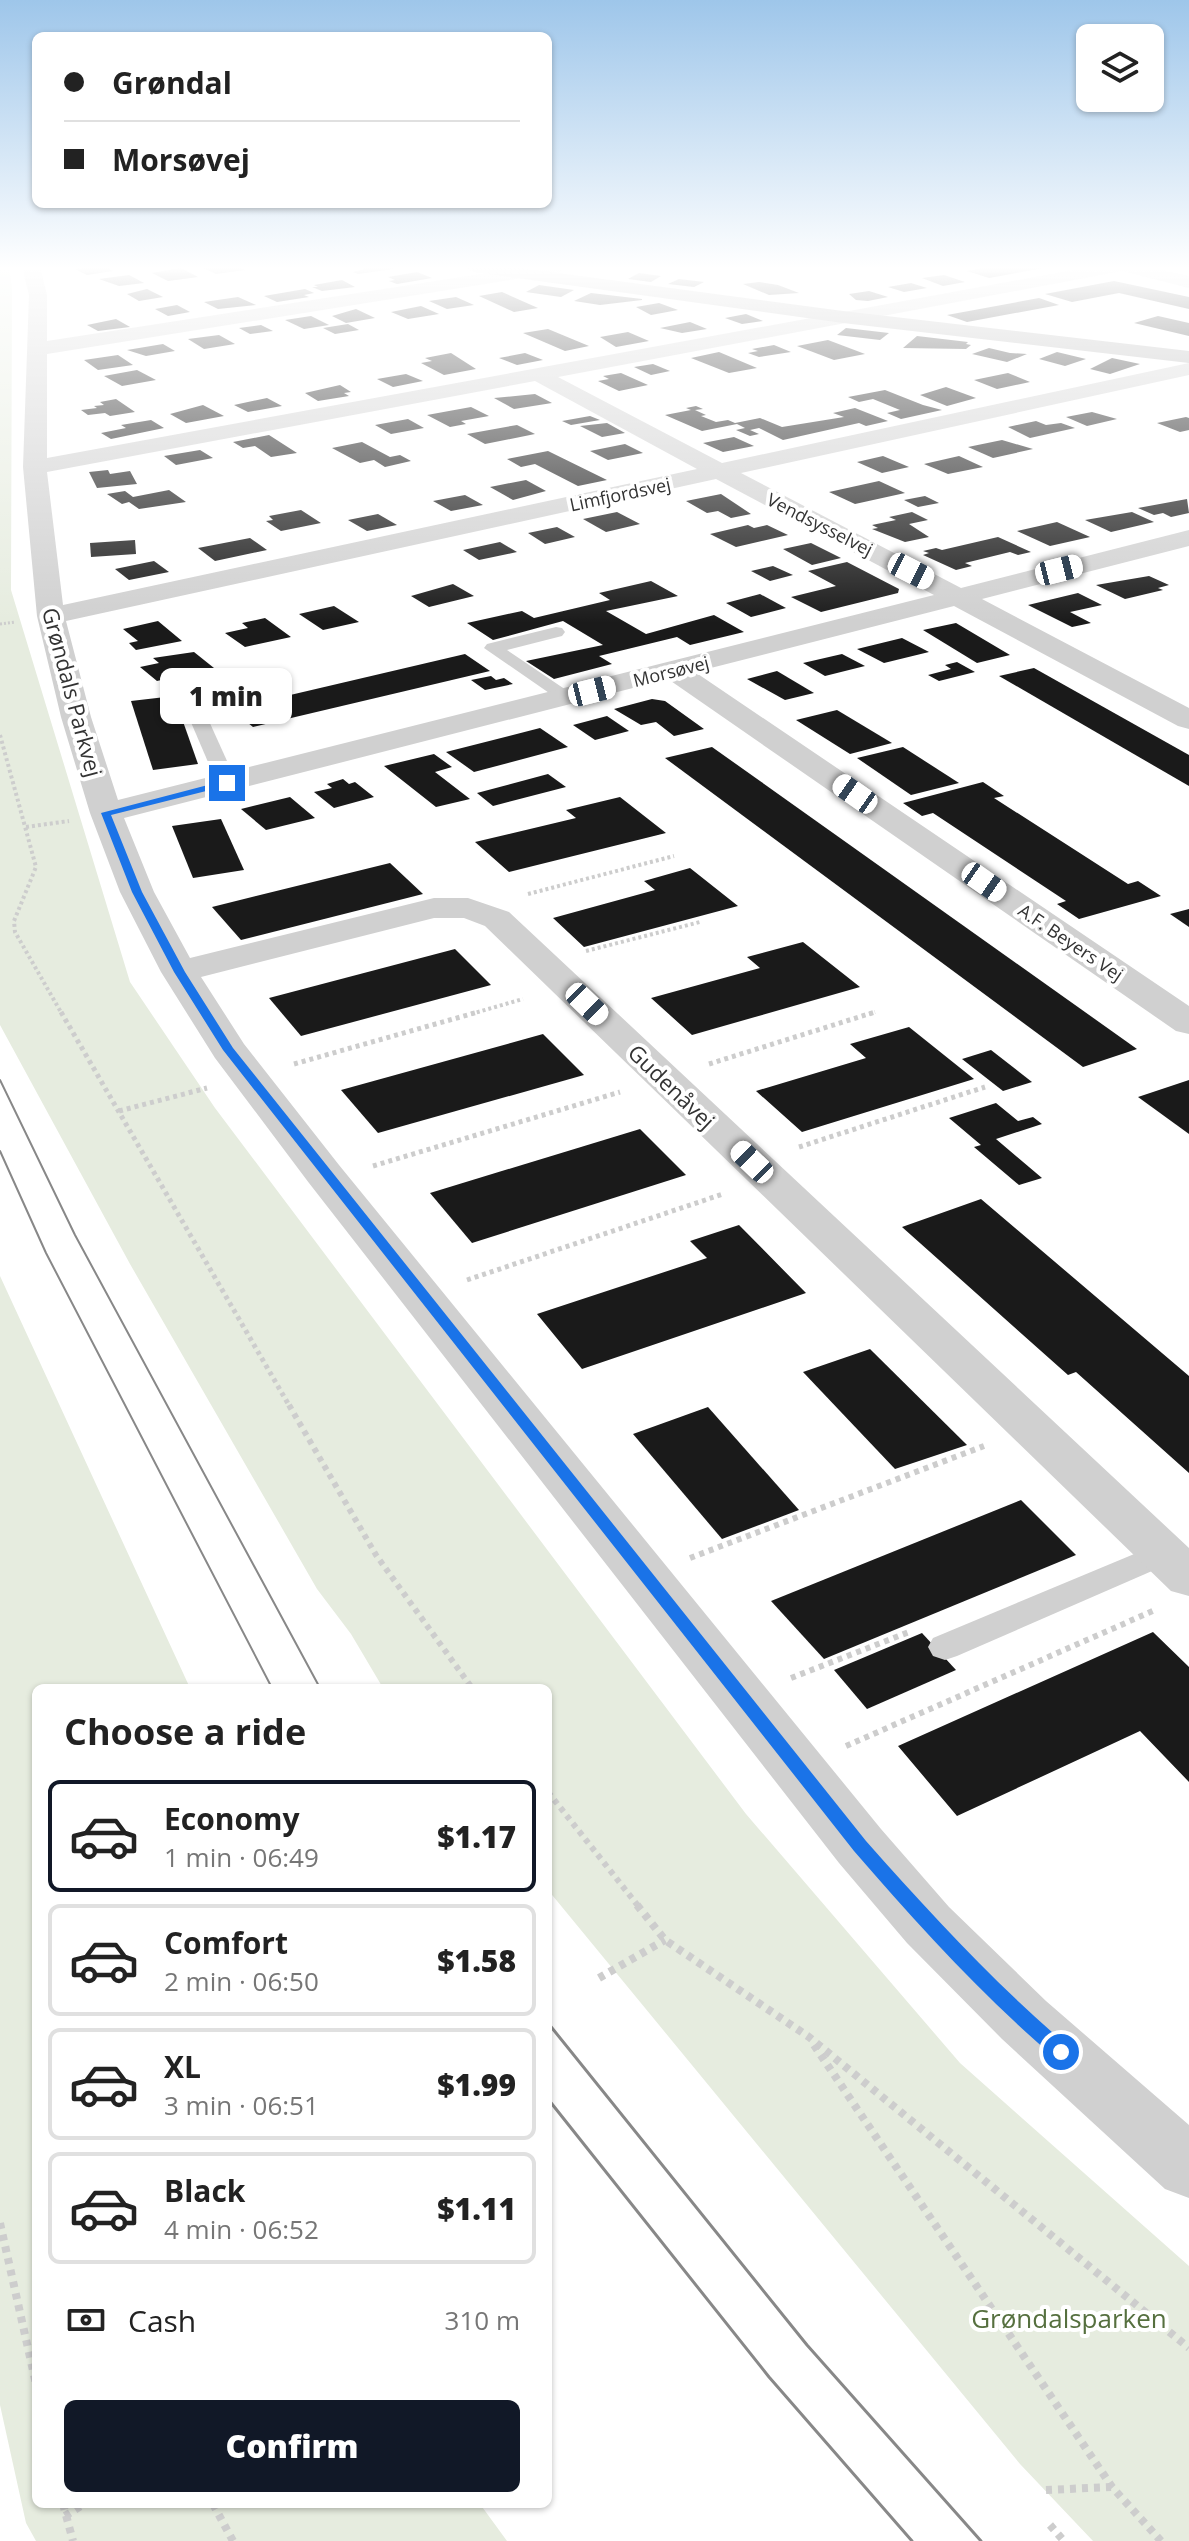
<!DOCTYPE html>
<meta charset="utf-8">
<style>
body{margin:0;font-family:"Open Sans",sans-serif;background:#f2f2f2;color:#222;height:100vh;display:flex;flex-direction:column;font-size:30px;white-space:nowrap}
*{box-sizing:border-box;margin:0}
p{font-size:26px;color:#767676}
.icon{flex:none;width:44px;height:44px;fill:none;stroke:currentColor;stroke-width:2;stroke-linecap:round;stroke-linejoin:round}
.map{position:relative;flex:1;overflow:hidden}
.drawer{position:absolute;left:32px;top:1684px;width:520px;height:824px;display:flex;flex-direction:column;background:#fff;border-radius:12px;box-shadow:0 2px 6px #0004}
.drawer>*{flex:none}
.hud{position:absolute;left:32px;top:32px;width:520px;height:176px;border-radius:12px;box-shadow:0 2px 6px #0004;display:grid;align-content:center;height:176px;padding:0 32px;background:#fff}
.controls{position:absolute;left:1076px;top:24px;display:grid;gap:16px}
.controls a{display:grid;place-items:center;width:88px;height:88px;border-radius:12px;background:#fff;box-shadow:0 2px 6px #0004;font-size:40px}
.end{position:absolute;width:36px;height:36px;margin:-18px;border:10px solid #1a73e8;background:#fff;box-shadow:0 0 0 4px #fff}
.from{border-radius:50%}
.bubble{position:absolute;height:56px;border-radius:12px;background:#fff;box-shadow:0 2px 6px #0004;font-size:26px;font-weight:800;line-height:56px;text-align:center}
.car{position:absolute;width:24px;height:48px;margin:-24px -12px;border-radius:10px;box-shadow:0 0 6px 2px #0007;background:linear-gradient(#fff 24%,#345 0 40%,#fff 0 76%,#345 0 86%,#fff 0)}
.hud b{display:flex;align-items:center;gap:28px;height:76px;font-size:30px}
.hud b+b{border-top:2px solid #e0e0e0}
.hud i{width:20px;height:20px;background:#222}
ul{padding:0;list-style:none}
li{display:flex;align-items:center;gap:24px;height:112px;margin:0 16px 12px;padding:0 16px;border:4px solid #e0e0e0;border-radius:12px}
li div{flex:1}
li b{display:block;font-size:30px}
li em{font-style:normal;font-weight:800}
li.current{border-color:#111827}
li>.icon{width:72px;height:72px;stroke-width:1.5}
h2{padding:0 32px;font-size:36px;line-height:96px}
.pay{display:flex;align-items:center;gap:20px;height:88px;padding:0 32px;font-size:30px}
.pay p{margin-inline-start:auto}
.primary-button{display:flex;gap:16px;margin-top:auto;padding:16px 32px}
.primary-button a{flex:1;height:92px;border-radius:12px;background:#111827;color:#fff;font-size:32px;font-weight:800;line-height:92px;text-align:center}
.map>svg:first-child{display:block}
.green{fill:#e6ecdf}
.building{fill:#1a1a1a}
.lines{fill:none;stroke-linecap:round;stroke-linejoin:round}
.path-far4{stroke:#cdcdcd;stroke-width:3;stroke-dasharray:2 2;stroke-linecap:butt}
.path-far3{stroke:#cdcdcd;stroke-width:4;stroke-dasharray:3 3;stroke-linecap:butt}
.path-far2{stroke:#cdcdcd;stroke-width:5;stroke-dasharray:4 4;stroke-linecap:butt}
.path-far1{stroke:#cdcdcd;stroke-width:6;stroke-dasharray:5 5;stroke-linecap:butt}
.path{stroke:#cdcdcd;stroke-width:8;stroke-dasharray:6 6;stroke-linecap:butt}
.service{fill:#d0d0d0;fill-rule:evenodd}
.minor{fill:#d0d0d0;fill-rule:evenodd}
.primary{fill:#ababab;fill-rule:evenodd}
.tram-far1{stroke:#888;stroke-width:2}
.tram{stroke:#888;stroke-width:3}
.route{fill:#1a73e8}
.labels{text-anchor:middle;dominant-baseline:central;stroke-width:8;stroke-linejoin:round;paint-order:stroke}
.far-street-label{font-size:18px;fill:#333;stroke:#fff}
.street-label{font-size:22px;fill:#333;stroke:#fff}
.near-park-label{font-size:26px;fill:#56703f;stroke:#fff}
</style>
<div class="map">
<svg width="1189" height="2541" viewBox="0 0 1189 2541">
<rect width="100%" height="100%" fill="#fff"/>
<g class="green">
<path d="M0,267H9L12,287L11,590L130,982L215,1108L746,1814L960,2063L1189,2266V2541H1093L1020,2464L548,1890V1688H383L351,1634L317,1589L130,1264L0,1025Z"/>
<path d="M0,1276L190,1688H36V2504H480L507,2541H36L26,2523L0,2405Z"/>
</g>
<g class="building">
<path d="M106,267L113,271L87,275L75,269Z"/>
<path d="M201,267H238L245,270L216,274Z"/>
<path d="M361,267H393V269L358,274L353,272L366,269Z"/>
<path d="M989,267H1043V268L989,278L967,271Z"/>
<path d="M181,268L198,277L168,281L152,273Z"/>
<path d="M417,272L432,278L397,284L389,281L395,280L388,277Z"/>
<path d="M639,273L661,276L651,282L628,279Z"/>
<path d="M129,275L144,283L119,286L99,279Z"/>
<path d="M944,275L965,282L943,286L922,278Z"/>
<path d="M679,279L704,282L694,287L668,284Z"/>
<path d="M342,280L355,287L322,291L312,287H318L314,285Z"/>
<path d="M1114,281L1189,297V309L1119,293L1072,302L1045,294Z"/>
<path d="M759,282L778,285L799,293L769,295L743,284Z"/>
<path d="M911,283L927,288L904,292L888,287Z"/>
<path d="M539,285L574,290L561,297L526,292Z"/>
<path d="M147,289L163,297L139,301L127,294Z"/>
<path d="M305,289L314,293L304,295L309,297L277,302L264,296Z"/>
<path d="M869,291L888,297L868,301L856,300L849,294Z"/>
<path d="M502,292L538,308L514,312L479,296Z"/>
<path d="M591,293L642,299V300L600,305L574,301Z"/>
<path d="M238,297L256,305L218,309L204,302Z"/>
<path d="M456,297L474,305L447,309L429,301Z"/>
<path d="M1039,298L1059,305L967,322L947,315Z"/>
<path d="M659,303L678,310L651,315L636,307Z"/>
<path d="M177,305L190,312L168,316L155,309Z"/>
<path d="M421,306L439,314L408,319L391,312Z"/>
<path d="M356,309L375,318L346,323L332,316Z"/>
<path d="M746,314L763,321L742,324L725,318Z"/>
<path d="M311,316L329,325L304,329L285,320Z"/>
<path d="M1158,316L1189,323V336L1134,323Z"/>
<path d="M116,319L130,327L98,331L87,325Z"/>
<path d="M690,322L707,329L682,333L660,328Z"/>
<path d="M348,324L359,330L335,334L323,328Z"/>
<path d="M261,325L273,331L250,334L239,328Z"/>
<path d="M846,328L889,333L880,340L837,335Z"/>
<path d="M548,329L589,346L565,351L523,333Z"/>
<path d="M628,332L649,341L616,347L600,337Z"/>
<path d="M219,335L235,344L204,349L188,339Z"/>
<path d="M917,336L968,342L966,344L971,345L966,349L903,348Z"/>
<path d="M828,340L865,354L834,360L797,346Z"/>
<path d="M163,344L175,351L146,356L127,350Z"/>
<path d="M774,345L791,352L759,357L748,353L758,351L752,349Z"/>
<path d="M989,348L1010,353L1027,354L1007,362L972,354Z"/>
<path d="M719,352L757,368L729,373L691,358Z"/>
<path d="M1057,352L1086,359L1065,366L1039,359Z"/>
<path d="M451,353L476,369L444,375L421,363L432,361L425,358Z"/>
<path d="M525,353L543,360L517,365L499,358Z"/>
<path d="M118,355L133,365L98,370L84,360Z"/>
<path d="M1112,358L1140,364L1110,374L1090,369Z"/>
<path d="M653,364L670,371L651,375L634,367Z"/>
<path d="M137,370L156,380L122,386L104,376Z"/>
<path d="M621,373L648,385L619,391L598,381L609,379L603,376Z"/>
<path d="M1008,373L1030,382L997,389L974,380Z"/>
<path d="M406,374L423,381L393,387L377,379Z"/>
<path d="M340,385L351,392L344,393L349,396L318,401L305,393Z"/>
<path d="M946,387L976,398L947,406L920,395Z"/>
<path d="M885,390L923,405L942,410L901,419L887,413L900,410L895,408L873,399L859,402L848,397Z"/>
<path d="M535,394L552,403L514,409L494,398Z"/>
<path d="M267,398L282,406L248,412L234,405Z"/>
<path d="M116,399L135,412L110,416L105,413L88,415L81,410L97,408L94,406L104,405L100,402Z"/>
<path d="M203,405L224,416L186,423L170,414Z"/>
<path d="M696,406L703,409L695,410L706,415L701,416L716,422L728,420L735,423L760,418L782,427L844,417L833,413L855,408L888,421L866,426L859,423L783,440L759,428L750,430L759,434L750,436L736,430L745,428L737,424L702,431L665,415L691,410L686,408Z"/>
<path d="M471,407L489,416L461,421L466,424L450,427L427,415Z"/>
<path d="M1092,412L1117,419L1087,426L1066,417Z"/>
<path d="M590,416L600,420L571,425L562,421Z"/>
<path d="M1186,417L1189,418V430L1180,432L1157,423Z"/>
<path d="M408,419L424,428L391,434L375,425Z"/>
<path d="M151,420L164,428L111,439L101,433L126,428L121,425Z"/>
<path d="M1036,421L1046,425L1061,423L1075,428L1030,438L1008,427Z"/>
<path d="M607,423L625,433L602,437L580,426Z"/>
<path d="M517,425L535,434L485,444L467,434Z"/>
<path d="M269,435L297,453L271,457L255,446L243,448L233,442Z"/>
<path d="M734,437L754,446L723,452L703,443Z"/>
<path d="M1002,440L1033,449L993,458L968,447Z"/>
<path d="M362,442L390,457L400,455L411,461L385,467L374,460L360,463L332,448Z"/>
<path d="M625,444L643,453L608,460L590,451Z"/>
<path d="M200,450L213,458L176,465L164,456Z"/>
<path d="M548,451L607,480L578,486L535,464L521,467L507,459Z"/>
<path d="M883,456L909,467L882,473L857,462Z"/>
<path d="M959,456L983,467L948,474L924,464Z"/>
<path d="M108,470L110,474L130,471L137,484L97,488L89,472Z"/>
<path d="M526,480L546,491L513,500L490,487Z"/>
<path d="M879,481L905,493L855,504L829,492Z"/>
<path d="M169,490L186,502L139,509L129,502L122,504L107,494L125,491L133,497Z"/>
<path d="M721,494L751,514L731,518L718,511L707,513L686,501Z"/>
<path d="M465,495L483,505L451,511L433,501Z"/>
<path d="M925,496L939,503L918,507L904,500Z"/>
<path d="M1187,499L1189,513L1171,517L1163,513L1154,515L1138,508Z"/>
<path d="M301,510L321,523L281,531L266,521L273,520L269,516Z"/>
<path d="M617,512L640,524L606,532L583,519Z"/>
<path d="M912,512L928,520L909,524L929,537L905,542L872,529L878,528L872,525L896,520L889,517Z"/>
<path d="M1132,512L1154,522L1111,532L1085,520Z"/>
<path d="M378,514L397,525L367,531L348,520Z"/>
<path d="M1057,522L1090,537L1050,546L1017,531Z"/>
<path d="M748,525L754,528L767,525L788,535L736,547L710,534Z"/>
<path d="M557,527L575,537L545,544L528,533Z"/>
<path d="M998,537L1031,552L1018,555L1010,552L965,563L972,566L956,570L923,555L929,553L923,551L936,548L942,550Z"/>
<path d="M250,538L267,550L215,561L198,548Z"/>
<path d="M135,540L136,554L91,557L90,543Z"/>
<path d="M500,542L517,552L479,560L463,550Z"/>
<path d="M811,543L841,558L812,565L783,549Z"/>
<path d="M154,561L169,572L129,580L115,569Z"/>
<path d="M847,562L899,589L898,593L821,612L791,597L836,586L808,571Z"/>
<path d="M773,566L793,575L770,581L751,571Z"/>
<path d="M1149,576L1169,585L1158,588L1163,590L1125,599L1096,585Z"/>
<path d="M651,581L678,596L606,611L646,634L714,615L744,632L690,645L677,637L599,656L612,664L554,679L526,661L603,645L563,621L493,640L467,623L522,611L534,618L610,600L599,593Z"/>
<path d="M453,584L474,596L429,607L411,596Z"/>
<path d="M1078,593L1102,605L1070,612L1091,623L1072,627L1028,605Z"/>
<path d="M760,594L786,608L751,617L726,603Z"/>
<path d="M334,606L359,622L323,630L299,614Z"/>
<path d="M265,618L291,637L245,647L225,633L248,628L242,623Z"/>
<path d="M158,621L182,641L136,650L129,643L138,641L123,629Z"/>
<path d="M956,623L1010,655L977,663L923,630Z"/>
<path d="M902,638L929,652L884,663L857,649Z"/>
<path d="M194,652L214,668L157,681L140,667L159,663L153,658Z"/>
<path d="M465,654L490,671L253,727L231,709Z"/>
<path d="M842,654L865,666L825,676L803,663Z"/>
<path d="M957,662L975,672L939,681L928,675L951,669L945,665Z"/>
<path d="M1034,668L1189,755V786L999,676Z"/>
<path d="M777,671L814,693L785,700L747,679Z"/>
<path d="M491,676L496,680L504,678L513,684L485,690L471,680Z"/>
<path d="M174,696L198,764L153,770L131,701Z"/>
<path d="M652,699L665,701L704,729L674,736L656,722L641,725L614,709Z"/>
<path d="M837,710L892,743L850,754L796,720Z"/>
<path d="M607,716L629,731L595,740L573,725Z"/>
<path d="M540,728L568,747L474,772L446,752Z"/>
<path d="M712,747L760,781L1137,1049L1083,1067L665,758Z"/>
<path d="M903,747L959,783L911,795L857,758Z"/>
<path d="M434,754L452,767L435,772L470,799L436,807L384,766Z"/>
<path d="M548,774L566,787L493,806L477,793Z"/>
<path d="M343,779L349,784L355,782L374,797L334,808L314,792L332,788L327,784Z"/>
<path d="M983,782L1004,796L994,798L1128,884L1138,881L1161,896L1079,919L1057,904L1066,901L933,813L922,816L903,803Z"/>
<path d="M290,797L315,818L266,830L241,809Z"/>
<path d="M620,797L666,833L509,872L475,842L576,818L566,810Z"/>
<path d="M221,819L244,870L193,878L172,826Z"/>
<path d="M390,863L423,894L241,940L212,907Z"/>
<path d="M690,868L738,906L584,947L553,918L655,890L644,881Z"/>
<path d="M1189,909V927L1170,914Z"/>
<path d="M803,942L860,987L692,1035L651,998L760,968L747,957Z"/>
<path d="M455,949L491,985L301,1036L269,998Z"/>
<path d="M909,1027L974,1079L802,1132L756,1091L866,1058L850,1044Z"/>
<path d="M543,1034L584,1075L378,1133L341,1090Z"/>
<path d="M991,1050L1032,1082L1003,1091L962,1059Z"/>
<path d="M1189,1080V1134L1138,1097Z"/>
<path d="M996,1103L1018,1121L1033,1117L1042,1124L996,1139L1042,1178L1019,1185L974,1147L981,1145L949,1118Z"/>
<path d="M640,1129L686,1175L472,1243L430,1193Z"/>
<path d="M981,1199L1189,1376V1473L1076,1372L1068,1375L902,1227Z"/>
<path d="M739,1225L806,1293L582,1369L537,1314L707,1258L690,1241Z"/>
<path d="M870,1349L967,1445L895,1469L803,1372Z"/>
<path d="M708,1407L799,1510L722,1539L633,1434Z"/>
<path d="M1021,1500L1076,1555L824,1659L771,1601Z"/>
<path d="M1153,1632L1189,1667V1782L1140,1731L957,1816L898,1746Z"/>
<path d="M922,1633L956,1670L867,1709L834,1670Z"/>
</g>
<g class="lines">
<path class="path-far4" d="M0,624L15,622"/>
<g class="path-far3">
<path d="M0,735L36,867L14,921L15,932L62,1014"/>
<path d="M26,827L69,821"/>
<path d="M528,894L674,856"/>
<path d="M586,951L700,922"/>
<path d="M471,1014L523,999"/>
<path d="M869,1014L875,1012"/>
</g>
<g class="path-far2">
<path d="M61,1012L290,1407"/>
<path d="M294,1064L478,1012"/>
<path d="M709,1064L875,1012"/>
<path d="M119,1111L207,1088"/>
<path d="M799,1147L985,1087"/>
<path d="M373,1166L620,1092"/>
<path d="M467,1280L723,1194"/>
</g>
<g class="path-far1">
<path d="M289,1405L376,1555L472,1688"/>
<path d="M690,1558L984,1446"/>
<path d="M791,1678L909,1632"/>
<path d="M846,1746L1155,1610"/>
<path d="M548,1792L639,1907"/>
</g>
<g class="path">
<path d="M637,1905L665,1940L809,2037L1189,2348"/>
<path d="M599,1978L665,1940"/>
<path d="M814,2045L1112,2487L1161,2541"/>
<path d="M0,2223L36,2384"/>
<path d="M1046,2490L1111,2487"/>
<path d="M63,2504L73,2541"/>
<path d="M213,2504L233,2541"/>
<path d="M65,2516L84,2504"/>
<path d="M1050,2525L1064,2541"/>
</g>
<g class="service">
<path d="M556,627L562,628L565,632L562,636L507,650L572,694L574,698L565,704L484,648L487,644Z"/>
<path d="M190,693L199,699L237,783L234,787H220L217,783L181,699Z"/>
<path d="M1163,1542L1175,1545L1179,1553L1175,1561L957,1656L945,1660L933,1656L928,1647L933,1638Z"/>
</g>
<path class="minor" d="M22,267H40L47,295V341L526,267H569L560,272L47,354V458L1089,267H1148L1189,276V288L1122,271L558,377L722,463L1189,363V375L741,473L961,588L1189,530V546L982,599L1189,708V729L1178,726L954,606L695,672L1189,1006V1034L1176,1031L668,679L124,818L154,892L190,958L434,898H468L509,912L1189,1548V1596L1171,1591L485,926L464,918H434L201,977L244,1044L339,1165L881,1829L949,1907L1046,2001L1189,2125V2198L1165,2189L1002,2039L907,1943L839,1863L309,1183L215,1058L161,972L120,892L90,813L61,717L37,616L23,467L29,295ZM535,381L697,469L63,605L47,472ZM716,479L934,595L118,800L91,717L66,621Z"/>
<path class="primary" d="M465,267H513L843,311L1189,351V363L843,323L474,272Z"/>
<g class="tram-far1">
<path d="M0,1080L75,1235L320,1688"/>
<path d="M0,1151L46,1253L272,1688"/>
</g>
<g class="tram">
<path d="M548,2023L807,2345L981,2541"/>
<path d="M548,2099L769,2377L912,2541"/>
</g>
</g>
<linearGradient id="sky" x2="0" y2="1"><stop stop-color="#9ec6ea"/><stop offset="0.43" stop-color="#fff"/><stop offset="1" stop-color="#fff" stop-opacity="0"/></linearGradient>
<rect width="1189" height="623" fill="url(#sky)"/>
<path class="route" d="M227,780L230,785L111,815L142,892L185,972L233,1048L866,1841C930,1913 995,1984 1068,2046L1071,2052L1068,2058L1061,2060L1055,2058C982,1995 917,1924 854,1851L223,1050L174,972L132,892L101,813Z"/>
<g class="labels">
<g class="far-street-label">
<text transform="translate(620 494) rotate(-12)">Limfjordsvej</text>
<text transform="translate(820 524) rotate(27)">Vendsysselvej</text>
<text transform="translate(671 671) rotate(-14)">Morsøvej</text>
<text transform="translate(1071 942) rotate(34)">A.F. Beyers Vej</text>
</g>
<g class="street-label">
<text transform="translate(73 692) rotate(75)">Grøndals Parkvej</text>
<text transform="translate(672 1086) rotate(44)">Gudenåvej</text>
</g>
<g class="near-park-label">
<text x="1069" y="2318">Grøndalsparken</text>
</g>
</g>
</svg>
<div class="controls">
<a><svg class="icon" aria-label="layers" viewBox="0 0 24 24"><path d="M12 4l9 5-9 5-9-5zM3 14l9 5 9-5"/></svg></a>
</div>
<i class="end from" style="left:1061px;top:2052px"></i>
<i class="end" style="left:227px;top:783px"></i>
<div class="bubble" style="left:160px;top:668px;width:132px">1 min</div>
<i class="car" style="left:1059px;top:570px;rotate:76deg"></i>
<i class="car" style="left:911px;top:571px;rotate:117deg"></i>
<i class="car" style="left:592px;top:691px;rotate:76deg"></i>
<i class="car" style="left:855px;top:794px;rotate:305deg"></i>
<i class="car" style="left:984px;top:882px;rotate:125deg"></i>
<i class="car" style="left:587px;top:1004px;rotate:134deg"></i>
<i class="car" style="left:752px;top:1162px;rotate:314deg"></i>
<div class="hud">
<b><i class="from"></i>Grøndal</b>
<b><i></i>Morsøvej</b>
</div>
<section class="drawer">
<h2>Choose a ride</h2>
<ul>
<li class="current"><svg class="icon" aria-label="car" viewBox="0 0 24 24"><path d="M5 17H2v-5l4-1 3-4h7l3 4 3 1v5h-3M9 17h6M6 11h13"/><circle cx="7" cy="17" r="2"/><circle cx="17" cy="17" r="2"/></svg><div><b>Economy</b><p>1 min · 06:49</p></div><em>$1.17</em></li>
<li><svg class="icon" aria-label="car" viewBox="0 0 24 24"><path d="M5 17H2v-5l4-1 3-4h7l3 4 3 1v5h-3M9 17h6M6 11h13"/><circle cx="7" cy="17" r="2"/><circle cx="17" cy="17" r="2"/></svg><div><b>Comfort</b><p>2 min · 06:50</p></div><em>$1.58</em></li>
<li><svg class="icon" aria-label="car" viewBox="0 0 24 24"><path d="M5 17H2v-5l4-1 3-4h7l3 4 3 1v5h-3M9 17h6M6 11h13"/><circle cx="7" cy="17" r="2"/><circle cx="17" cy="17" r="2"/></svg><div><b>XL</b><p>3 min · 06:51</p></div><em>$1.99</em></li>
<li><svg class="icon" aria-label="car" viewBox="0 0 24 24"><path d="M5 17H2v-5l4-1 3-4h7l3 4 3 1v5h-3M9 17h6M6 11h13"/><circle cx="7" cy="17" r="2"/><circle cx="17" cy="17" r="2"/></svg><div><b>Black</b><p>4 min · 06:52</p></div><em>$1.11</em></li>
</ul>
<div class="pay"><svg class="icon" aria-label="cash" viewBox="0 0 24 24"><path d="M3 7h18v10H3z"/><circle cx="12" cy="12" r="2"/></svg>Cash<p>310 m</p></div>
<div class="primary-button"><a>Confirm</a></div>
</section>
</div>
